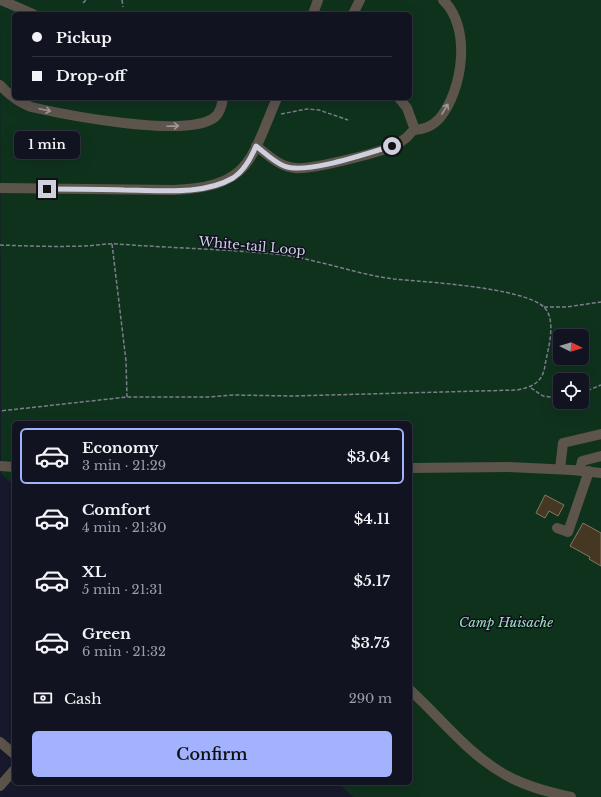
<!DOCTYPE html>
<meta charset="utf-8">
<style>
body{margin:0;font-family:"Libre Baskerville",serif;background:#1b1c2a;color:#f1f3f6;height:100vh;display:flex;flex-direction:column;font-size:15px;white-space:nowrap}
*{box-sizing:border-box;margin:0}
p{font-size:13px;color:#9c9ea5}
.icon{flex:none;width:22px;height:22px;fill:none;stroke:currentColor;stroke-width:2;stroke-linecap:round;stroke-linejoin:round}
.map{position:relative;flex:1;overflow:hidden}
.sheet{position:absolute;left:12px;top:421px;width:400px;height:364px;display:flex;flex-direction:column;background:#121321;border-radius:6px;box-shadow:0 4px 16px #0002,0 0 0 1px #31323f}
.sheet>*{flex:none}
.guide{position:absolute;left:12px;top:12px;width:400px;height:88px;border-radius:6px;box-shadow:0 4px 16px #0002,0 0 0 1px #31323f;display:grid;align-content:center;height:88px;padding:0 20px;background:#121321}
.needle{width:26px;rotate:95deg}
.tools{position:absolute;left:553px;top:329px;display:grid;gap:8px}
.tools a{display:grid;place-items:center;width:36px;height:36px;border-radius:6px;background:#121321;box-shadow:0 4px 16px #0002,0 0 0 1px #31323f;font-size:20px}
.end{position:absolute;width:18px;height:18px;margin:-9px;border:5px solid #cfd0de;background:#111;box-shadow:0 0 0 2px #111}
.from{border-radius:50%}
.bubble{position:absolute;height:28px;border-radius:6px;background:#121321;box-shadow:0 4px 16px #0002,0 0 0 1px #31323f;font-size:13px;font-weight:600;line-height:28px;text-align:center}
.guide b{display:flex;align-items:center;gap:14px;height:38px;font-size:15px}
.guide b+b{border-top:1px solid #31323f}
.guide i{width:10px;height:10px;background:#f1f3f6}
ul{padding:7px 0 0;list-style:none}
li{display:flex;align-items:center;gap:12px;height:56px;margin:0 8px 6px;padding:0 12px;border:2px solid transparent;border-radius:6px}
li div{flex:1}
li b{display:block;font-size:15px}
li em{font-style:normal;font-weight:600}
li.on{border-color:#a2b2fd}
li>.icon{width:36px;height:36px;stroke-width:1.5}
.pay{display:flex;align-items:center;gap:10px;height:44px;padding:0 20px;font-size:15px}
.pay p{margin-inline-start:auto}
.action{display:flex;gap:8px;margin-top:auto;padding:8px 20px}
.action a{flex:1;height:46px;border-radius:6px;background:#a2b2fd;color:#111;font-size:16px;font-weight:600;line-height:46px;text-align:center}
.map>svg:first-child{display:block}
.green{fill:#0f321d;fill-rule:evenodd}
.building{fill:#453823;stroke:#867760}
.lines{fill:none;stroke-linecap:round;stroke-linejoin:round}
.path{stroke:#7c7d8d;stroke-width:1.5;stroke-dasharray:4 2;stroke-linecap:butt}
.minor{stroke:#5d544c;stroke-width:10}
.oneway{stroke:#9c989c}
.route{stroke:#cfd0de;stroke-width:5}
.labels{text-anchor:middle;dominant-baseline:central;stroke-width:3;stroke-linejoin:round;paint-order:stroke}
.street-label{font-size:13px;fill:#cfd0de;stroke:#100f22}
.park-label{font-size:13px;font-style:italic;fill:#9ae0b1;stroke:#100f22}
</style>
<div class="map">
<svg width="601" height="797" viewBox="0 0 601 797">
<rect width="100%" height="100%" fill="#18192c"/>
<path class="green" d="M0,0H601V797H353L338,783H410V423H14V485L1,474ZM14,14H410V98H14ZM560,336H582V358H560ZM560,380H582V402H560Z"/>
<g class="building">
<path d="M545,495L564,505L558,516L549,511L545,518L536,513Z"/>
<path d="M583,523L601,533V566L589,559L590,557L570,546Z"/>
</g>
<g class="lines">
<g class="path">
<path d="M122,0L123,7"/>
<path d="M83,3L86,0"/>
<path d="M281,114L307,109L319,110L348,120"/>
<path d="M112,244L126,361L127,397"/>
<path d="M0,245C27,246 55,247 82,246C94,246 106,243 118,244C170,248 223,249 275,254C315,258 354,274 394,279C425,282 522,287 544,307C557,320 548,349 545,365C543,382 533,387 517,390L292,396L234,395L208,397H127L0,411"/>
<path d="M544,307H566L601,302"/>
<path d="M531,388L543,396L560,398"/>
<path d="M582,393L601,385"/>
</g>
<g class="minor">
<path d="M1,0L33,14"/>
<path d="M313,14L318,0"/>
<path d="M353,14L360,0"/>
<path d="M0,85C9,95 18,102 31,107C66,115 188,139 215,117C220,113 222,105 223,98"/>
<path d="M399,98L407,108L415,130"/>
<path d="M256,146C268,155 280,167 295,168C312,170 377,153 393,146C397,144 402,141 406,138C409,136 411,131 415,130C416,129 419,130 421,129C427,128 434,124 439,119C463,91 472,27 443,0"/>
<path d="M0,188L173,190C250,187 250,161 277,98"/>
<path d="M0,466L14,467"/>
<path d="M410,468L508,467L572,470L601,473"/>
<path d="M560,469L563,443L601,434"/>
<path d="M580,470L582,461L601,456"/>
<path d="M557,528L568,532L589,471"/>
<path d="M410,690C441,718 467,753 504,774C524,786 548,792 571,797"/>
<path d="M0,742L14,754"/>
<path d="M0,786L14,770"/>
</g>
</g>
<defs><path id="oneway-shaft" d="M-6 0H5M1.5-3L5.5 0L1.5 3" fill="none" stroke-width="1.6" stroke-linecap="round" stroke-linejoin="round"/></defs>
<g class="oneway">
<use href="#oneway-shaft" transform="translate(445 109) rotate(-59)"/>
<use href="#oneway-shaft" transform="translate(45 110) rotate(12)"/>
<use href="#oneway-shaft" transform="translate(173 126) rotate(-2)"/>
</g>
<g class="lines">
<path class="route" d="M47,189C72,189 98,189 124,190C158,190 202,196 233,178C244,171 251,158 256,146C265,153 274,162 284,166C306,175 368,153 392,146"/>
</g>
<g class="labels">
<g class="street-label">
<text transform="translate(252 246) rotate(5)">White-tail Loop</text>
</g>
<g class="park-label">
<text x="506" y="622">Camp Huisache</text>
</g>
</g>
</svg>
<div class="tools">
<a><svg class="needle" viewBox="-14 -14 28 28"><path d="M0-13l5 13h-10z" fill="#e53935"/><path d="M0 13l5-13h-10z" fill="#9c9ea5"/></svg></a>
<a><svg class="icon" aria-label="locate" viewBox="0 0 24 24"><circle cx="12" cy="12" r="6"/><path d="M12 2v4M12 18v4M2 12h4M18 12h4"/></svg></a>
</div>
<i class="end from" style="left:392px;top:146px"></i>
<i class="end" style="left:47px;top:189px"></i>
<div class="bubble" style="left:14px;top:131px;width:66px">1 min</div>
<div class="guide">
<b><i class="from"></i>Pickup</b>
<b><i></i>Drop-off</b>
</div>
<section class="sheet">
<ul>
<li class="on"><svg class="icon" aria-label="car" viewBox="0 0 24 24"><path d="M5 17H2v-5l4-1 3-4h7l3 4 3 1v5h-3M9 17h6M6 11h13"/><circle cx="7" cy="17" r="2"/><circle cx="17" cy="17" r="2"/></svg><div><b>Economy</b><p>3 min · 21:29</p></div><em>$3.04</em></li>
<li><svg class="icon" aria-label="car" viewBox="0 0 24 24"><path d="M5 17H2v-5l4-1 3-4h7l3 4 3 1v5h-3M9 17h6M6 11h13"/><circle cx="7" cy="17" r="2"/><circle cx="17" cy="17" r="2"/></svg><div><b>Comfort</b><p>4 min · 21:30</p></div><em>$4.11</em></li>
<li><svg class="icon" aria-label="car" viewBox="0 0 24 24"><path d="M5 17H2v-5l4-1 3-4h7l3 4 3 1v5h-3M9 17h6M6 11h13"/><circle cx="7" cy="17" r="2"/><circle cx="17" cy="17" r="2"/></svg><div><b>XL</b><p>5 min · 21:31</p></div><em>$5.17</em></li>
<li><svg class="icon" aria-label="car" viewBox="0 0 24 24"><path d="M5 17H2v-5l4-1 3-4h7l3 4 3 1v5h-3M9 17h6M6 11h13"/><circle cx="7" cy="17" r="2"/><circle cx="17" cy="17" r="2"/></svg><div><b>Green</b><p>6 min · 21:32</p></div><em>$3.75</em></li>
</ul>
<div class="pay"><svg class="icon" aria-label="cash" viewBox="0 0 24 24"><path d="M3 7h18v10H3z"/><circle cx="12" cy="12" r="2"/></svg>Cash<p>290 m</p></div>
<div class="action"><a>Confirm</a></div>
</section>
</div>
